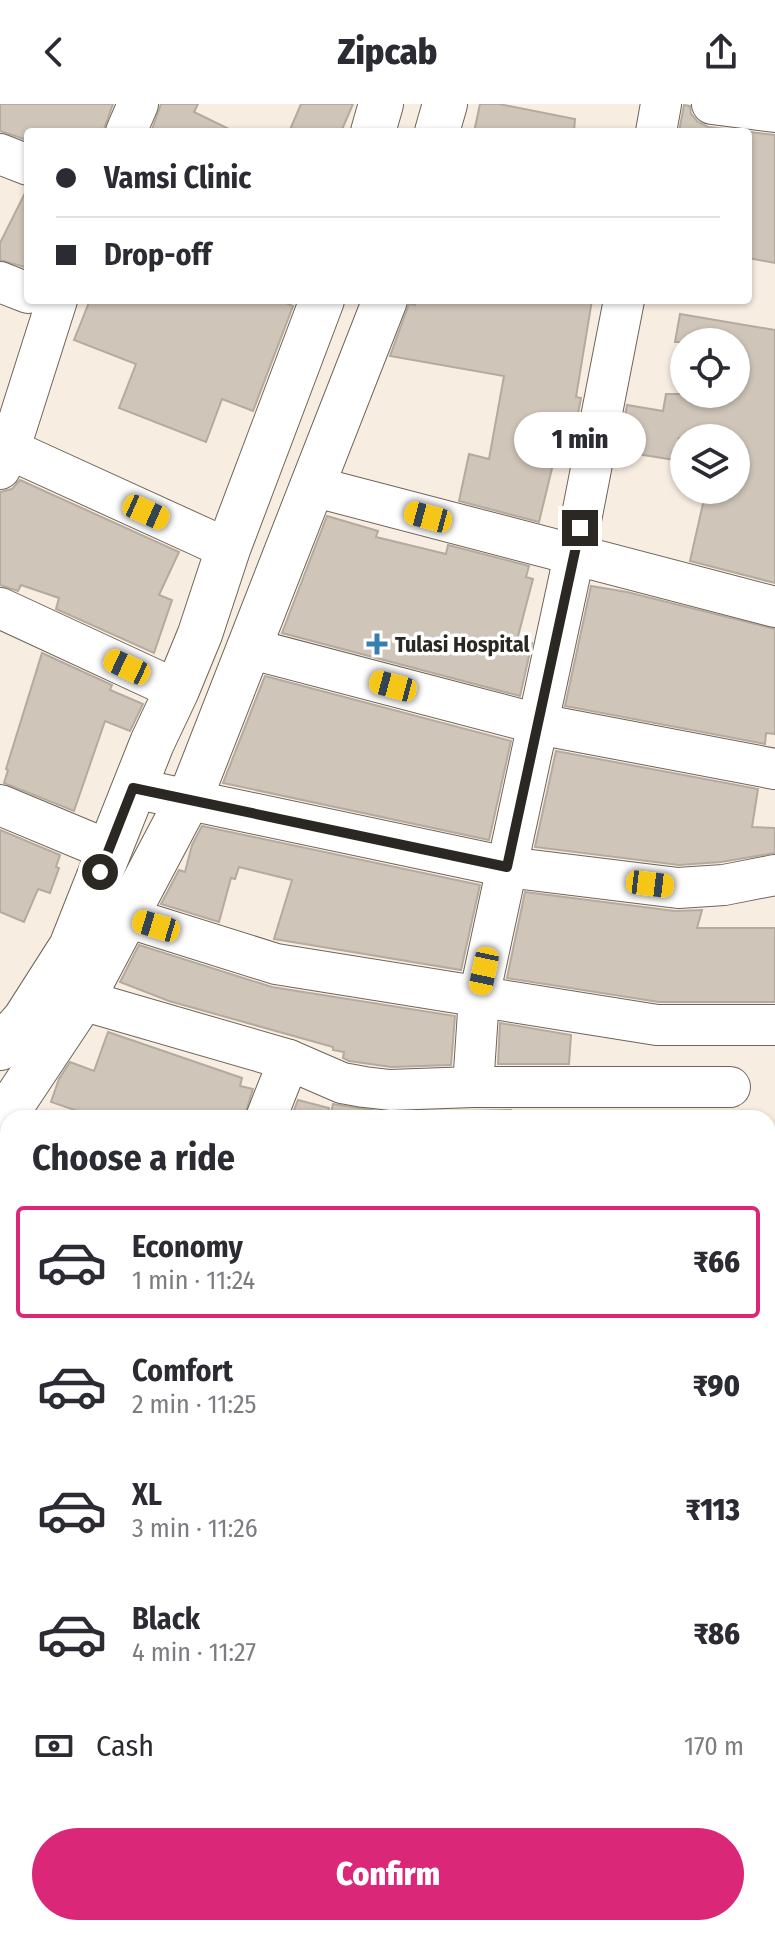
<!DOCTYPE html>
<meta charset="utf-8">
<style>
body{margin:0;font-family:"Fira Sans Condensed",sans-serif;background:#f2f2f3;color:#2b2b33;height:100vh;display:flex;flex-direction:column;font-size:30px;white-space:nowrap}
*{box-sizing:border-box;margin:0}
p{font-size:26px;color:#7c7c81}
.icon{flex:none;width:44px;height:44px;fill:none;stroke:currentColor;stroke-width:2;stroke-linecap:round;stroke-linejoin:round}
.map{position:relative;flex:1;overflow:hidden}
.side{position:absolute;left:0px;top:1006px;width:776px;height:826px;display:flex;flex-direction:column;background:#fff;border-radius:24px 24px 0 0;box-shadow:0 2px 6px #0004}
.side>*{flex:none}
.guide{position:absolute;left:24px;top:24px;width:728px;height:176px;border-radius:8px;box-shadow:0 2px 6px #0004;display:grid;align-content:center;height:176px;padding:0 32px;background:#fff}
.tools{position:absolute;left:670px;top:224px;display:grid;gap:16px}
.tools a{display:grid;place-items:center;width:80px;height:80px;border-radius:50%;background:#fff;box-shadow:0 2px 6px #0004;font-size:40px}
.end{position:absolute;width:36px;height:36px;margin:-18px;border:10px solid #2b2722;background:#fff;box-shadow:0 0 0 4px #fff}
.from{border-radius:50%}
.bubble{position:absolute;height:56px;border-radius:28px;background:#fff;box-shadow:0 2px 6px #0004;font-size:26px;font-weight:800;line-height:56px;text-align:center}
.car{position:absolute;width:24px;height:48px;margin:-24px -12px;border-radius:10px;box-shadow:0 0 6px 2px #0007;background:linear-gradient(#f5c518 24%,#345 0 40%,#f5c518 0 76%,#345 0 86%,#f5c518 0)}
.guide b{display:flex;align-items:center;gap:28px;height:76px;font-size:30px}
.guide b+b{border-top:2px solid #e1e1e2}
.guide i{width:20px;height:20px;background:#2b2b33}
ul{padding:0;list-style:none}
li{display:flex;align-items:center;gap:24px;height:112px;margin:0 16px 12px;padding:0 16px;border:4px solid transparent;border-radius:8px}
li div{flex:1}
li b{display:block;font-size:30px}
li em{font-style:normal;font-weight:800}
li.on{border-color:#db2777}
li>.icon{width:72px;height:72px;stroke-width:1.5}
h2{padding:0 32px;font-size:36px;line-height:96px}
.pay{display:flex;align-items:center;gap:20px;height:88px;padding:0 32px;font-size:30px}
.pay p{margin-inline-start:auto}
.primary-button{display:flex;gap:16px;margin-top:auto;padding:16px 32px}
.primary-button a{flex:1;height:92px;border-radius:48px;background:#db2777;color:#fff;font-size:32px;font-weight:800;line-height:92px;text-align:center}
header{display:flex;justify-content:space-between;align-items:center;height:104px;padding:0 32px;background:#fff;font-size:36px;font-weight:800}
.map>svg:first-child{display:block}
.building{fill:#cfc5b9;stroke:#b4aa9e;stroke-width:2}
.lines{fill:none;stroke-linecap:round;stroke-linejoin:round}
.street-casing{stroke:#6e655a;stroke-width:42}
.secondary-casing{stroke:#6e655a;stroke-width:46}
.street{stroke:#fff;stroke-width:40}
.secondary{stroke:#fff;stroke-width:44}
.route{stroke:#2b2722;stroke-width:10}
.poi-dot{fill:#377fb3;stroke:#fff;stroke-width:3}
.labels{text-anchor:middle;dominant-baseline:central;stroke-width:7;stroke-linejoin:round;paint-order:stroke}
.poi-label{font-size:22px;font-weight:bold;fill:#2b2722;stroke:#fff;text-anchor:start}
</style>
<header><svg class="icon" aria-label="back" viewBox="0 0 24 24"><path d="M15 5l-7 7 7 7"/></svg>Zipcab<svg class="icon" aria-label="share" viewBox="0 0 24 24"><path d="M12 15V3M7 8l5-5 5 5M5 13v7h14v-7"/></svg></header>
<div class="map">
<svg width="775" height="1831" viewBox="0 0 775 1831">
<rect width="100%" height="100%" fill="#f8ede1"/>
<g class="building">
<path d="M0,0H113L103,28H27L24,35L0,27Z"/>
<path d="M161,0H198L194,8L235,28H151Z"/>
<path d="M301,0H353L341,28H289Z"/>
<path d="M480,0H499L575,15L574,28H474Z"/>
<path d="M684,1L690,2L691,10L698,18L708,23L775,31V159L748,154V28H679Z"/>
<path d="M28,83V164L0,156V139Z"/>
<path d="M90,196H279L293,202L253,307L222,295L206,338L119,304L136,260L74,236Z"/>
<path d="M415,196H592L576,293L581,294L574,331H571L569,339H565L562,357L554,356L539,418L459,397L469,350L489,355L504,272L390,252L409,200L415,201Z"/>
<path d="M680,210L775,226V479L690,457L706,386H736V334H679L675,356L618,347L627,301L663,307L666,290H736V238H675Z"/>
<path d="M20,376L179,448L159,491L172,496L154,549L56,505L59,494L21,481L18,487L0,481V388L12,385Z"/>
<path d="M327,412L378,427L376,433L446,450L448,441L529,462L526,473L533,475L517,536L532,539L520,592L282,529Z"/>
<path d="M591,482L627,488L775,525V630L766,629L765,640L565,602Z"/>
<path d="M42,549L112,581L110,586L143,600L130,627L105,617L74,707L4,679L8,666L6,665Z"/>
<path d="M265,572L511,637L489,736L223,679Z"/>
<path d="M556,647L758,685L752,723L775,724V749L721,758L679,761L535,743Z"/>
<path d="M202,722L480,781L461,866L274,835L292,776L239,763L235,775L231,774L219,818L161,800L179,766L185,768L192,741Z"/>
<path d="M0,726L60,751L56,763L59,764L50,789L38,785L24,818L0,808Z"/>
<path d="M525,788L675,807L702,806L697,824H775V898H659L507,874Z"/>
<path d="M139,841L272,883L455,912L451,961L391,963L349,957L343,954L344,948L333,946V943L169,897L120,878Z"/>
<path d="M500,919L571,931L569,960H498Z"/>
<path d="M108,928L242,974L240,982L253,985L244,1014H98L51,998L59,975L70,958L94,967Z"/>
<path d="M298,996L329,1004L328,1014H291Z"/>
<path d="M333,1000L391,1009L511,1006L512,1014H330Z"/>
</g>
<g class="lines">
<g class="street-casing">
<g id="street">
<path d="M712,0L775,8"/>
<path d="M126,28L138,0"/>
<path d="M656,28L661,0"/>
<path d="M0,50L28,61"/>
<path d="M0,178L28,189"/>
<path d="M0,341L228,445"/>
<path d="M0,365L9,347L57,196"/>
<path d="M312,382L775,503"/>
<path d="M0,504L177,586"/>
<path d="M248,544L538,620L775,665"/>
<path d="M133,684L507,763L678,784L724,781L775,771"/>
<path d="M0,701L108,746"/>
<path d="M126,813L276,860L657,921H775"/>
<path d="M82,896L289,956L342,979L364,983L390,986L473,983H730"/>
<path d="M473,983L479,893L574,452L624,196"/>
<path d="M266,1014L289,956"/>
<path d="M0,1114H8"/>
<path d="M0,1191H8"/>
<path d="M0,1358L8,1337"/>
<path d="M768,1511L775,1510"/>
<path d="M0,1631L8,1635"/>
<path d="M0,1773L8,1759"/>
<path d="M24,1824L36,1831"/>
<path d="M294,1824L299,1831"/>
<path d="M423,1824L429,1831"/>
<path d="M509,1824L515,1831"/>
</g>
</g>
<g class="secondary-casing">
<g id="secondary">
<path d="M373,28L381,0"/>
<path d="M437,28L445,0"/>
<path d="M0,944L25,915L71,843L152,639L177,586L200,530L228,445L322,196"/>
<path d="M0,1019L82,896L194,684L385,196"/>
<path d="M768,1258L775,1256"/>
<path d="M0,1285L8,1287"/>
<path d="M0,1321L8,1322"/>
</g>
</g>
<use href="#street" class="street"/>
<use href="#secondary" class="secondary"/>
</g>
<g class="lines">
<path class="route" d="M100,768L133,684L507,763L580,424"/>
</g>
<path class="poi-dot" d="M373 528h8v8h8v8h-8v8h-8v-8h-8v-8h8z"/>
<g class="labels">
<g class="poi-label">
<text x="395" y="540">Tulasi Hospital</text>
</g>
</g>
</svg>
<div class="tools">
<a><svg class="icon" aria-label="locate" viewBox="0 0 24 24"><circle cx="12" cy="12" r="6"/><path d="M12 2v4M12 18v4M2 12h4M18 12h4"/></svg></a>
<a><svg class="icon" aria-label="layers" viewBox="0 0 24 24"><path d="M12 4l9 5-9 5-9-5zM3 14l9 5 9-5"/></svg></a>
</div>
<i class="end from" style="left:100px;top:768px"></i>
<i class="end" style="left:580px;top:424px"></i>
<div class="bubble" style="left:514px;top:308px;width:132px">1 min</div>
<i class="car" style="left:146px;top:408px;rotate:114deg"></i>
<i class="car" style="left:428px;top:413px;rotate:285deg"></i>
<i class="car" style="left:127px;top:563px;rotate:295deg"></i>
<i class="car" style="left:393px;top:582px;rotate:285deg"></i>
<i class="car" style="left:650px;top:780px;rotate:97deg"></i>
<i class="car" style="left:156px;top:822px;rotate:287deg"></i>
<i class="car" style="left:484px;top:867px;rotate:192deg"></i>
<div class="guide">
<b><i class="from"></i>Vamsi Clinic</b>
<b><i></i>Drop-off</b>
</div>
<section class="side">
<h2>Choose a ride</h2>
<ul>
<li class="on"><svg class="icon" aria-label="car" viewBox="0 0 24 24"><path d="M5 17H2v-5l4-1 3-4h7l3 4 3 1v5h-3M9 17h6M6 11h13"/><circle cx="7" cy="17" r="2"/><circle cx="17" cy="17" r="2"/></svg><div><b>Economy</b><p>1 min · 11:24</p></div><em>₹66</em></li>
<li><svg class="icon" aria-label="car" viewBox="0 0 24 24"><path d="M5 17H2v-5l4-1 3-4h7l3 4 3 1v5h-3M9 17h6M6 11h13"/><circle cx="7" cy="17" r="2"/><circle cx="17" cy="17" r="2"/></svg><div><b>Comfort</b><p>2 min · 11:25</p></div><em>₹90</em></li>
<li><svg class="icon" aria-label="car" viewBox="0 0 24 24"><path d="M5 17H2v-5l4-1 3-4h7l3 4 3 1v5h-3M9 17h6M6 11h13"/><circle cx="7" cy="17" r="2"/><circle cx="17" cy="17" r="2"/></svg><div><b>XL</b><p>3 min · 11:26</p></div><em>₹113</em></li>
<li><svg class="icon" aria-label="car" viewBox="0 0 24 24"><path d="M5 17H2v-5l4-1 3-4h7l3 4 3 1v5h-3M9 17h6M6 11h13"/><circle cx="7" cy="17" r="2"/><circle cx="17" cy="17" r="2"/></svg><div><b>Black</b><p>4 min · 11:27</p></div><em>₹86</em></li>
</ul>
<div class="pay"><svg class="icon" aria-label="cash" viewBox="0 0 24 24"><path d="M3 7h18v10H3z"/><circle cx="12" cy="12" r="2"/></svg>Cash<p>170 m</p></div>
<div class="primary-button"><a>Confirm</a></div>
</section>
</div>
